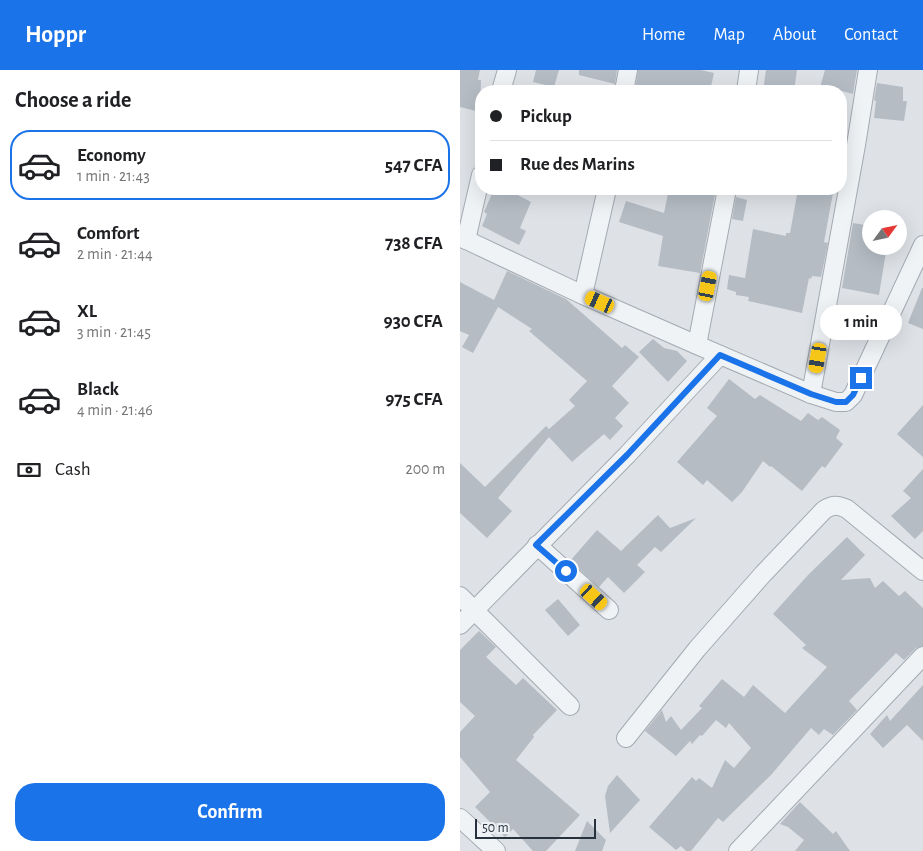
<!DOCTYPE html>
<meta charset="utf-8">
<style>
body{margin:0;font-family:"Alegreya Sans",sans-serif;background:#f6f6f6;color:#202124;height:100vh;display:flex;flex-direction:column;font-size:19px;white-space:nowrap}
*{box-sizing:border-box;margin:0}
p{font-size:16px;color:#757577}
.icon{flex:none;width:28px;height:28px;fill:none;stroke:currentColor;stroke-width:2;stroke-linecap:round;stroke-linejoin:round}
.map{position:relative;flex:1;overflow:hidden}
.sheet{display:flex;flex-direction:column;background:#fff;width:460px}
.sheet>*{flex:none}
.guide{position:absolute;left:15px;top:15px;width:372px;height:110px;border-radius:20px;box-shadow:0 5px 20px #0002;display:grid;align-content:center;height:110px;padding:0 15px;background:#fff}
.needle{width:32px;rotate:57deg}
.controls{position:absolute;left:402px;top:140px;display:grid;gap:10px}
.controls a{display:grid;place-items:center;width:45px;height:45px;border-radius:50%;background:#fff;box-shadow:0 5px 20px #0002;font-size:25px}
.scale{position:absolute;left:15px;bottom:12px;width:121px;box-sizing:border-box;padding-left:5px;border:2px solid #27323e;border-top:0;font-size:14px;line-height:18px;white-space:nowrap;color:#27323e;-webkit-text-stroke:4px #edf1f5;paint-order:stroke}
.end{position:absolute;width:22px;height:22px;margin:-11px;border:6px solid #1a73e8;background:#fff;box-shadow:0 0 0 2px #fff}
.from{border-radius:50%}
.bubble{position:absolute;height:35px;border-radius:18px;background:#fff;box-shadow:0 5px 20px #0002;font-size:16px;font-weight:700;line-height:35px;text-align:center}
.car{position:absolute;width:15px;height:30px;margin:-15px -8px;border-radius:6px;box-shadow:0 0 4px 1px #0007;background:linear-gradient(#f5c518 24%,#345 0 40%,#f5c518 0 76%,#345 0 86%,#f5c518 0)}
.guide b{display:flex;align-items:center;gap:18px;height:48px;font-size:19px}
.guide b+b{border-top:1px solid #e0e0e0}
.guide i{width:12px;height:12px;background:#202124}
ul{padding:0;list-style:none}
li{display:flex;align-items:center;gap:15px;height:70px;margin:0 10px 8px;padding:0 5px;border:2px solid transparent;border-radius:20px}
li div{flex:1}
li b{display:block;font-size:19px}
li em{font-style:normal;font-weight:700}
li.active{border-color:#1a73e8}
li>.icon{width:45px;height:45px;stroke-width:1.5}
h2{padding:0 15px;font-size:22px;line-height:60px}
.pay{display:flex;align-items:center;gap:12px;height:55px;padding:0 15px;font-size:19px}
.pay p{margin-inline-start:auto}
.primary-button{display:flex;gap:10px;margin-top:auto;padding:10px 15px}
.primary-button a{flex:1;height:58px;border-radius:20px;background:#1a73e8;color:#fff;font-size:20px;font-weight:700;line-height:58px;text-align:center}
header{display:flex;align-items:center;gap:30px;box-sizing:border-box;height:70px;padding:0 25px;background:#1a73e8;color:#fff}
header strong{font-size:24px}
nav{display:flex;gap:28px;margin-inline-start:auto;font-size:18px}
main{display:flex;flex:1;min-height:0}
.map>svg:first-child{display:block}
.building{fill:#b5bcc4}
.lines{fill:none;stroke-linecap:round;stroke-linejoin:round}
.street-casing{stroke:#a3aab1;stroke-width:20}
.street{stroke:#f0f3f6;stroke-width:18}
.route{stroke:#1a73e8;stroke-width:6}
</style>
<header>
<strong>Hoppr</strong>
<nav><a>Home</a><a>Map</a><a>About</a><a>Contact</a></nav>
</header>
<main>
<section class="sheet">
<h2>Choose a ride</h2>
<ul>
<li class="active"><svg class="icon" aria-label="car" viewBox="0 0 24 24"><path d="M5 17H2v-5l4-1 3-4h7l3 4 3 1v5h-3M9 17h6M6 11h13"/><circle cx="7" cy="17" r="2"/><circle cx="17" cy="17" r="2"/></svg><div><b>Economy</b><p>1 min · 21:43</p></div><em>547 CFA</em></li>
<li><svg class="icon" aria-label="car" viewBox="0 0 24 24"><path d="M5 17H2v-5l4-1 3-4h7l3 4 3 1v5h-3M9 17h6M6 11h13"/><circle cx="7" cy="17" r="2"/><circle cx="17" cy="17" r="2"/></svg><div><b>Comfort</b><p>2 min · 21:44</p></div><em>738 CFA</em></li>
<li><svg class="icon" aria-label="car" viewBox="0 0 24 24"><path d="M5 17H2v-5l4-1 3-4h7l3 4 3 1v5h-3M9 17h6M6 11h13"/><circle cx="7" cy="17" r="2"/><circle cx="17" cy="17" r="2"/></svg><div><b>XL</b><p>3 min · 21:45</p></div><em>930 CFA</em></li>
<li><svg class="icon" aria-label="car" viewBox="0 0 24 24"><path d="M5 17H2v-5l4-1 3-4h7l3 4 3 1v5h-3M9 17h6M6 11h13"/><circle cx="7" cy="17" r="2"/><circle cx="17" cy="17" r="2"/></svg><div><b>Black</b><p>4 min · 21:46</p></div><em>975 CFA</em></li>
</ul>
<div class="pay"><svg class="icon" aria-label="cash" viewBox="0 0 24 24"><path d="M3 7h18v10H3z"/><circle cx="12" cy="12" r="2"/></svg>Cash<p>200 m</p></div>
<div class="primary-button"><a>Confirm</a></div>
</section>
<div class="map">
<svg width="463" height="781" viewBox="0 0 463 781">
<rect width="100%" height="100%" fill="#dee2e7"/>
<g class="building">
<path d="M0,0H20L18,10H21L20,42L0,37Z"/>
<path d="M76,0H99L94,17L73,12Z"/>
<path d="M119,0H157L155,14L119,5Z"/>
<path d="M178,0H241L254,3L250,21H182L175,20Z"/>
<path d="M306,0H337L334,21H303Z"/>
<path d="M365,0H397L393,24L382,21H359Z"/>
<path d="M417,13L443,17V31H447L444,51L414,48L416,31L414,30Z"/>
<path d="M34,119H46L71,132L60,158L66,161L59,175L22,156L27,144L24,142Z"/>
<path d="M209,119H256L240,203L198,196L203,166L159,152L166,131L204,143Z"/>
<path d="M338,119H349L373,123L364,172L368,173L361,207L352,206L351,209L349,208L342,243L288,231L289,227L276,225V222L267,219L269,205L285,208L293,159L326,166V163H330Z"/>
<path d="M276,127L287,130L283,151L272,149Z"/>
<path d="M393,153L411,156V176H427L419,225L382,218Z"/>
<path d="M47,201L106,229L162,278L165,275L179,287L152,316L169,333L155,348L163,356L150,370L144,364L112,392L89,367L38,428L52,441L27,468L0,443V393L25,417L86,356L89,359L115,336L109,330L127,311L69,261L72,259L38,237L13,283L2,277L9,265L0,261V212L34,230Z"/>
<path d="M462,218H463V259L448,253Z"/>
<path d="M193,269L204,278L217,281L227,291L208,312L179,282Z"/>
<path d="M269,309L295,329L300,325L341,351L348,343L358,350L362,347L380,360L376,368L383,374L365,398L362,396L342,421L311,396L310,397L303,391L282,422L272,432L247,410L243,415L217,392L257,346L247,338Z"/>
<path d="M463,335V387L437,364Z"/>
<path d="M463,399V461L455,469L431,446L451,428L443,421Z"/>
<path d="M198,445L210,458L236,448L201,482L195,477L177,495L185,502L164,523L148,507L139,517L110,491L137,460L161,481Z"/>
<path d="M387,467L405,485L381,510L410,508L415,518L423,511L439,526L445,521L463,538V576L456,578L444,590L436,583L389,631L397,640L373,665L364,659L359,665L351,658L311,705L263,752L258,748L231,781H226L221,776L216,780L189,757L232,707L236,711L239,708L252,718L265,690L274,698L291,678L269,653L266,658L256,650L242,666L240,665L232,674L230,671L216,686L185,661L202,640L206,652L211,646L221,660L242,638L239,636L262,609L284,627L293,615L325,643L367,597L342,578L346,575L313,544L348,505Z"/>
<path d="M98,529L120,555L108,566L85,540Z"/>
<path d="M19,561L36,577L26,587L56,615L63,608L97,640L73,665L74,667L56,690L120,745L86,781H73L53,759L45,767L15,737L30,722L0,687V662L15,646L0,632V580Z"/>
<path d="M463,615V671L447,655L423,678L410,664L427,645L430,651Z"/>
<path d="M157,705L180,730L150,763L145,726L148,716Z"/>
<path d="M340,732L373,764L376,761L390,781H335L344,770L328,757L320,754Z"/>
<path d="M127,751L146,770L142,781H115Z"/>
</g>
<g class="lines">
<g class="street-casing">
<g id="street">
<path d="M41,21L47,0"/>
<path d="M164,21L168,0"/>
<path d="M286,21L289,0"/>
<path d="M0,167L123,225L237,275L351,324L376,332H386L393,325L463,175"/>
<path d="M6,170L21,105"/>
<path d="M123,225L147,119"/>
<path d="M237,275L267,119"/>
<path d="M351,324L396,75L408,0"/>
<path d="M77,475L149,540"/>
<path d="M0,526L110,636"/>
<path d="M0,555L167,385L260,285"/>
<path d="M166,668L237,579L303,504L364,440C373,434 378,435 387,439L463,501"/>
<path d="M0,748L36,781"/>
<path d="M278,781L463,586"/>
</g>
</g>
<use href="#street" class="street"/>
</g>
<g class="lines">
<path class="route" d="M106,501L76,475L167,385L260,285L351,324L376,332H386L393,325L401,308"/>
</g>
</svg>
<div class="controls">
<a><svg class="needle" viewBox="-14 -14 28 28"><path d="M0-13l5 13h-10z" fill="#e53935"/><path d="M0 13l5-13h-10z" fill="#757577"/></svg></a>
</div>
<div class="scale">50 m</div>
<i class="end from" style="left:106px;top:501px"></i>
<i class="end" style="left:401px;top:308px"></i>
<div class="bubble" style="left:360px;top:235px;width:82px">1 min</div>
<i class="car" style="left:248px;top:216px;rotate:11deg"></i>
<i class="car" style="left:140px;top:232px;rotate:294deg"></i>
<i class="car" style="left:358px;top:288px;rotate:190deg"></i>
<i class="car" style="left:134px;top:527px;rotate:132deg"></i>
<div class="guide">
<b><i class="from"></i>Pickup</b>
<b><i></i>Rue des Marins</b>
</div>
</div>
</main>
